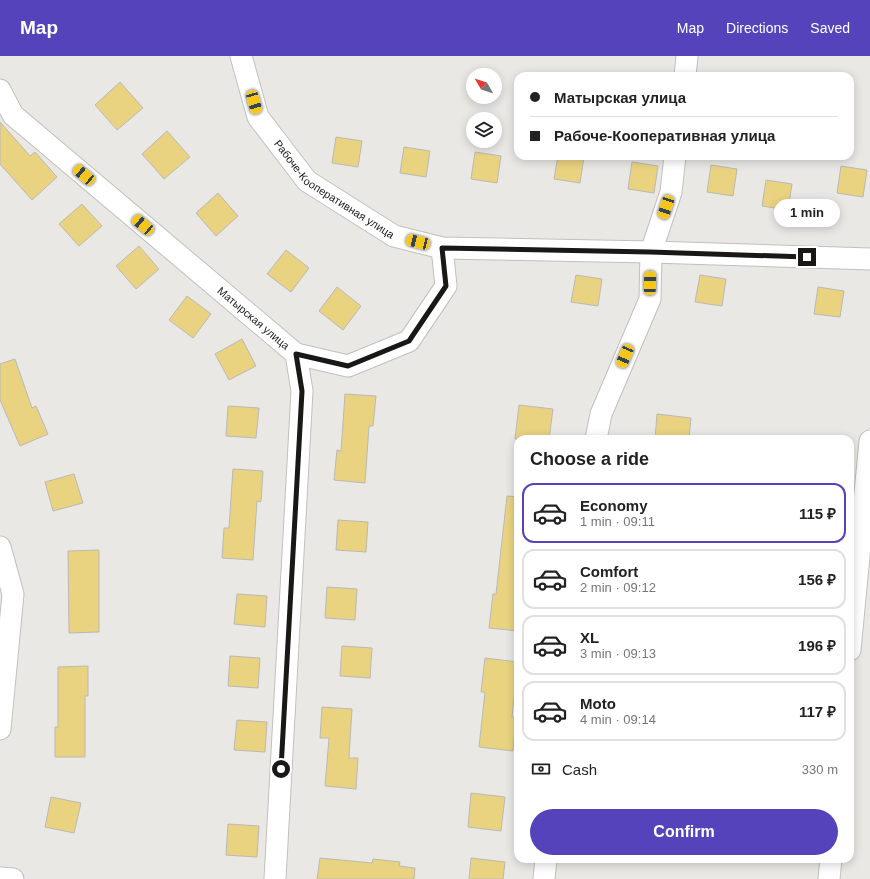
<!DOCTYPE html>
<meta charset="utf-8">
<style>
body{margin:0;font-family:Helvetica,sans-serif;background:#f6f6f6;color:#222;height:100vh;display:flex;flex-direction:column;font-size:15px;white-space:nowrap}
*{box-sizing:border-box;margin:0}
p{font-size:13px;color:#767676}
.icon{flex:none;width:22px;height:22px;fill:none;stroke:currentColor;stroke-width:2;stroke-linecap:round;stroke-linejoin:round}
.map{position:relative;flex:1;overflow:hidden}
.sheet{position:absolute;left:514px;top:379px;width:340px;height:428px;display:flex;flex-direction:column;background:#fff;border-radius:12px;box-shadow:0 2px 10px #0003}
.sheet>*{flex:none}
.hud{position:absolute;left:514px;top:16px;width:340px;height:88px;border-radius:12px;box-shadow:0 2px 10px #0003;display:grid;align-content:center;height:88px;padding:0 16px;background:#fff}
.needle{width:26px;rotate:309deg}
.buttons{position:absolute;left:466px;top:12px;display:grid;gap:8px}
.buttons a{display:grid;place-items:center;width:36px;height:36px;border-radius:50%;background:#fff;box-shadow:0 2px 10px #0003;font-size:20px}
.end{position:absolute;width:18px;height:18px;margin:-9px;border:5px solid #191817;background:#fff;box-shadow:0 0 0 2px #fff}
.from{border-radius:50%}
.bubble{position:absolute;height:28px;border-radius:14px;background:#fff;box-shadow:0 2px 10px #0003;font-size:13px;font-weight:800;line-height:28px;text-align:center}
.car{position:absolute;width:12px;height:24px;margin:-12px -6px;border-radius:5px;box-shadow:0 0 3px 1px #0007;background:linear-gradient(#f5c518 24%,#345 0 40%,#f5c518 0 76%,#345 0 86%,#f5c518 0)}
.hud b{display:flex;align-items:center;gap:14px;height:38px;font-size:15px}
.hud b+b{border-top:1px solid #e0e0e0}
.hud i{width:10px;height:10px;background:#222}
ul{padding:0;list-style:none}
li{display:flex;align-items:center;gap:12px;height:60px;margin:0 8px 6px;padding:0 8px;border:2px solid #e0e0e0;border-radius:12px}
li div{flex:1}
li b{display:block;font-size:15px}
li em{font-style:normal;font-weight:800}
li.on{border-color:#5443bb}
li>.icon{width:36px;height:36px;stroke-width:1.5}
h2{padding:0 16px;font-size:18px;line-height:48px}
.pay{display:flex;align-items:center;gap:10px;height:44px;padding:0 16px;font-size:15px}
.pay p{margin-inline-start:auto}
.primary-button{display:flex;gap:8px;margin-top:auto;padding:8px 16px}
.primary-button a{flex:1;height:46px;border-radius:24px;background:#5443bb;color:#fff;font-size:16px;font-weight:800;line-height:46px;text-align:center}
header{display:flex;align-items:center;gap:24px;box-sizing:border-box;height:56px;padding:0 20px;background:#5443bb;color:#fff}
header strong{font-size:19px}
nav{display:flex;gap:22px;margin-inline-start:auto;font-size:14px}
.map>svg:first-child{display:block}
.building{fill:#ead380;stroke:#bab9b5}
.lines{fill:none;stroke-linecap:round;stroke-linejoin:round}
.minor-casing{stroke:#c1c0bc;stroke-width:23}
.minor{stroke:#fff;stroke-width:21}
.route{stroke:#191817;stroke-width:5}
.labels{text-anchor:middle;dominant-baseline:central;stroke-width:3;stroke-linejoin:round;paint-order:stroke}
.street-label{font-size:11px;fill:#191817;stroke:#e9e8e5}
</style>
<header>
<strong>Map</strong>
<nav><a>Map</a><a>Directions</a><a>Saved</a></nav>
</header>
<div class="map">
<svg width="870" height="823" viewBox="0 0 870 823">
<rect width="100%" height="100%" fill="#e9e8e5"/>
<g class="building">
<path d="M120,26L143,52L117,74L95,49Z"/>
<path d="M0,66L30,100L35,96L57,121L32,144L0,108Z"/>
<path d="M167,75L190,101L164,123L142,98Z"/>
<path d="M336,81L362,85L358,111L332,107Z"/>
<path d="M404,91L430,95L426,121L400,117Z"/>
<path d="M475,96L501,100L497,127L471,123Z"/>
<path d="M558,100H584L580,127L554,123Z"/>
<path d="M632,106L658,110L654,137L628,133Z"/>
<path d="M711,109L737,113L733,140L707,136Z"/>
<path d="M841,110L867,114L863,141L837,137Z"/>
<path d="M766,124L792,128L788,154L762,150Z"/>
<path d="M218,137L238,160L216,180L196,157Z"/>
<path d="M82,148L102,170L79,190L59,168Z"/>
<path d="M139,190L159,213L136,233L116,210Z"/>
<path d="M286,194L309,212L291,236L267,218Z"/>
<path d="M576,219L602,223L598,250L571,246Z"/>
<path d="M700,219L726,223L722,250L695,246Z"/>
<path d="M337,231L361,250L343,274L319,255Z"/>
<path d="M818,231L844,235L840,261L814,258Z"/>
<path d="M187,240L211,258L193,282L169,264Z"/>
<path d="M242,283L256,310L229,324L215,298Z"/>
<path d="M15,303L32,352L36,350L48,378L20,390L0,344V308Z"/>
<path d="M345,338L376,340L373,370H369L365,427L334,424L337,394L341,395Z"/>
<path d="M519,349L553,353L549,383H515Z"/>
<path d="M228,350L259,352L256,382L226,380Z"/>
<path d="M657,358L691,362L689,383H655Z"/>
<path d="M233,413L263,415L261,446L257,445L253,504L222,502L224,472H229Z"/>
<path d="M74,418L83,447L53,455L45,426Z"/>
<path d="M507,440L518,441V575L489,572L493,538H496Z"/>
<path d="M338,464L368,466L366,496L336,494Z"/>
<path d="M99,494V576L69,577L68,495Z"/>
<path d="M327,531L357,533L355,564L325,562Z"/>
<path d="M237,538L267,540L265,571L234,568Z"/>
<path d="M342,590L372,592L370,622L340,620Z"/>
<path d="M230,600L260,602L258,632L228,630Z"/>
<path d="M485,602L518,606L512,661H516L513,695L479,691L485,636H481Z"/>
<path d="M88,610V640H85V701H55V671H58V611Z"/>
<path d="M322,651L352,653L349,702H358L356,733L325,730L329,682H320Z"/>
<path d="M237,664L267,666L265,696L234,694Z"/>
<path d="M471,737L505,741L501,775L468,771Z"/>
<path d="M51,741L81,747L74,777L45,771Z"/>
<path d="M228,768L259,770L257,801L226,799Z"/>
<path d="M320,802L372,807L373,803L400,806L399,810L415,812L414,823H317Z"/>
<path d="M471,802L505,806L503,823H469Z"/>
</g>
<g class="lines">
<g class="minor-casing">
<g id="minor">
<path id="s1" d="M241,0L258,61L307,125L394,180L442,192L651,196L870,203"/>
<path d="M685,20L687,0"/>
<path id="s2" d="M0,34L13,59L296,298L302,335L275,823"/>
<path d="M296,298L348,310L409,285L446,230L442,192"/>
<path d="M596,383L601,358L650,243L651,196L671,136L675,100"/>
<path d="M0,491L13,538L0,673"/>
<path d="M850,594L870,385"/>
<path d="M0,822L13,823"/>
<path d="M544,823L546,803"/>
<path d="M829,823L831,803"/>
</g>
</g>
<use href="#minor" class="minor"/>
</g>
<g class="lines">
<path class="route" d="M281,713L302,335L296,298L348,310L409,285L446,230L442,192L650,196L807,201"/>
</g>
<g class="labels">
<g class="street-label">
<text stroke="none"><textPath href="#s1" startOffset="170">Рабоче-Кооперативная улица</textPath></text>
<text stroke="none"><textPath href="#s2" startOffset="343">Матырская улица</textPath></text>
</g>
</g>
</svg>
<div class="buttons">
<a><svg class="needle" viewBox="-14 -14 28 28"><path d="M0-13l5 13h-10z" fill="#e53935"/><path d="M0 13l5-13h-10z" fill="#767676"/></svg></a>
<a><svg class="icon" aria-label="layers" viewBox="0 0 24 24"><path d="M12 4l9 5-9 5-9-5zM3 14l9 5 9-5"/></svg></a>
</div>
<i class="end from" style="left:281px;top:713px"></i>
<i class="end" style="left:807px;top:201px"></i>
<div class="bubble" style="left:774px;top:143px;width:66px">1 min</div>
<i class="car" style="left:254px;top:46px;rotate:164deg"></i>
<i class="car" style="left:84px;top:119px;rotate:310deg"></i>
<i class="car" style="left:666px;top:151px;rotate:198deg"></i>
<i class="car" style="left:143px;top:169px;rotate:310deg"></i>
<i class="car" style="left:418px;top:186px;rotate:284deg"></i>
<i class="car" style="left:650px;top:227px;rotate:1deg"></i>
<i class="car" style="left:625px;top:300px;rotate:203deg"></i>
<div class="hud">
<b><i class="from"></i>Матырская улица</b>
<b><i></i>Рабоче-Кооперативная улица</b>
</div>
<section class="sheet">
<h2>Choose a ride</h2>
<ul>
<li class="on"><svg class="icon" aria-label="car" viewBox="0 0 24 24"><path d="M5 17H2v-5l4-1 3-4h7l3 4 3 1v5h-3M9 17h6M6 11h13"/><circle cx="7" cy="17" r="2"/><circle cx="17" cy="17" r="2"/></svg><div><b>Economy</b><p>1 min · 09:11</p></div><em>115 ₽</em></li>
<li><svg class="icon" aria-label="car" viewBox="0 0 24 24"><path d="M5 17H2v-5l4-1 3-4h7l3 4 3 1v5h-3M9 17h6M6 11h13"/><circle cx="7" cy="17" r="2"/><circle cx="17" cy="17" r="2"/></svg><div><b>Comfort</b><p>2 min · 09:12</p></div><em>156 ₽</em></li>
<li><svg class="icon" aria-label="car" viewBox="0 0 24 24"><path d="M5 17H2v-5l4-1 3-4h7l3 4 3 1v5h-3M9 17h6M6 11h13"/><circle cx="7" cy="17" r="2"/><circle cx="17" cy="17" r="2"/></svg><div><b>XL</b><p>3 min · 09:13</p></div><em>196 ₽</em></li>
<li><svg class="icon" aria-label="car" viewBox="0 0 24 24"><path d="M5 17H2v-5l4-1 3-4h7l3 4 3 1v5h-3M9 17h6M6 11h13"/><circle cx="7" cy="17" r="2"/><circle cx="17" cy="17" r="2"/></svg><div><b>Moto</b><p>4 min · 09:14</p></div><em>117 ₽</em></li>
</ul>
<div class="pay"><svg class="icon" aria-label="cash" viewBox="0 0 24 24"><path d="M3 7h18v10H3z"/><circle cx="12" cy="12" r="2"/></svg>Cash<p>330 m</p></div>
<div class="primary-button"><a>Confirm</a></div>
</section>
</div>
